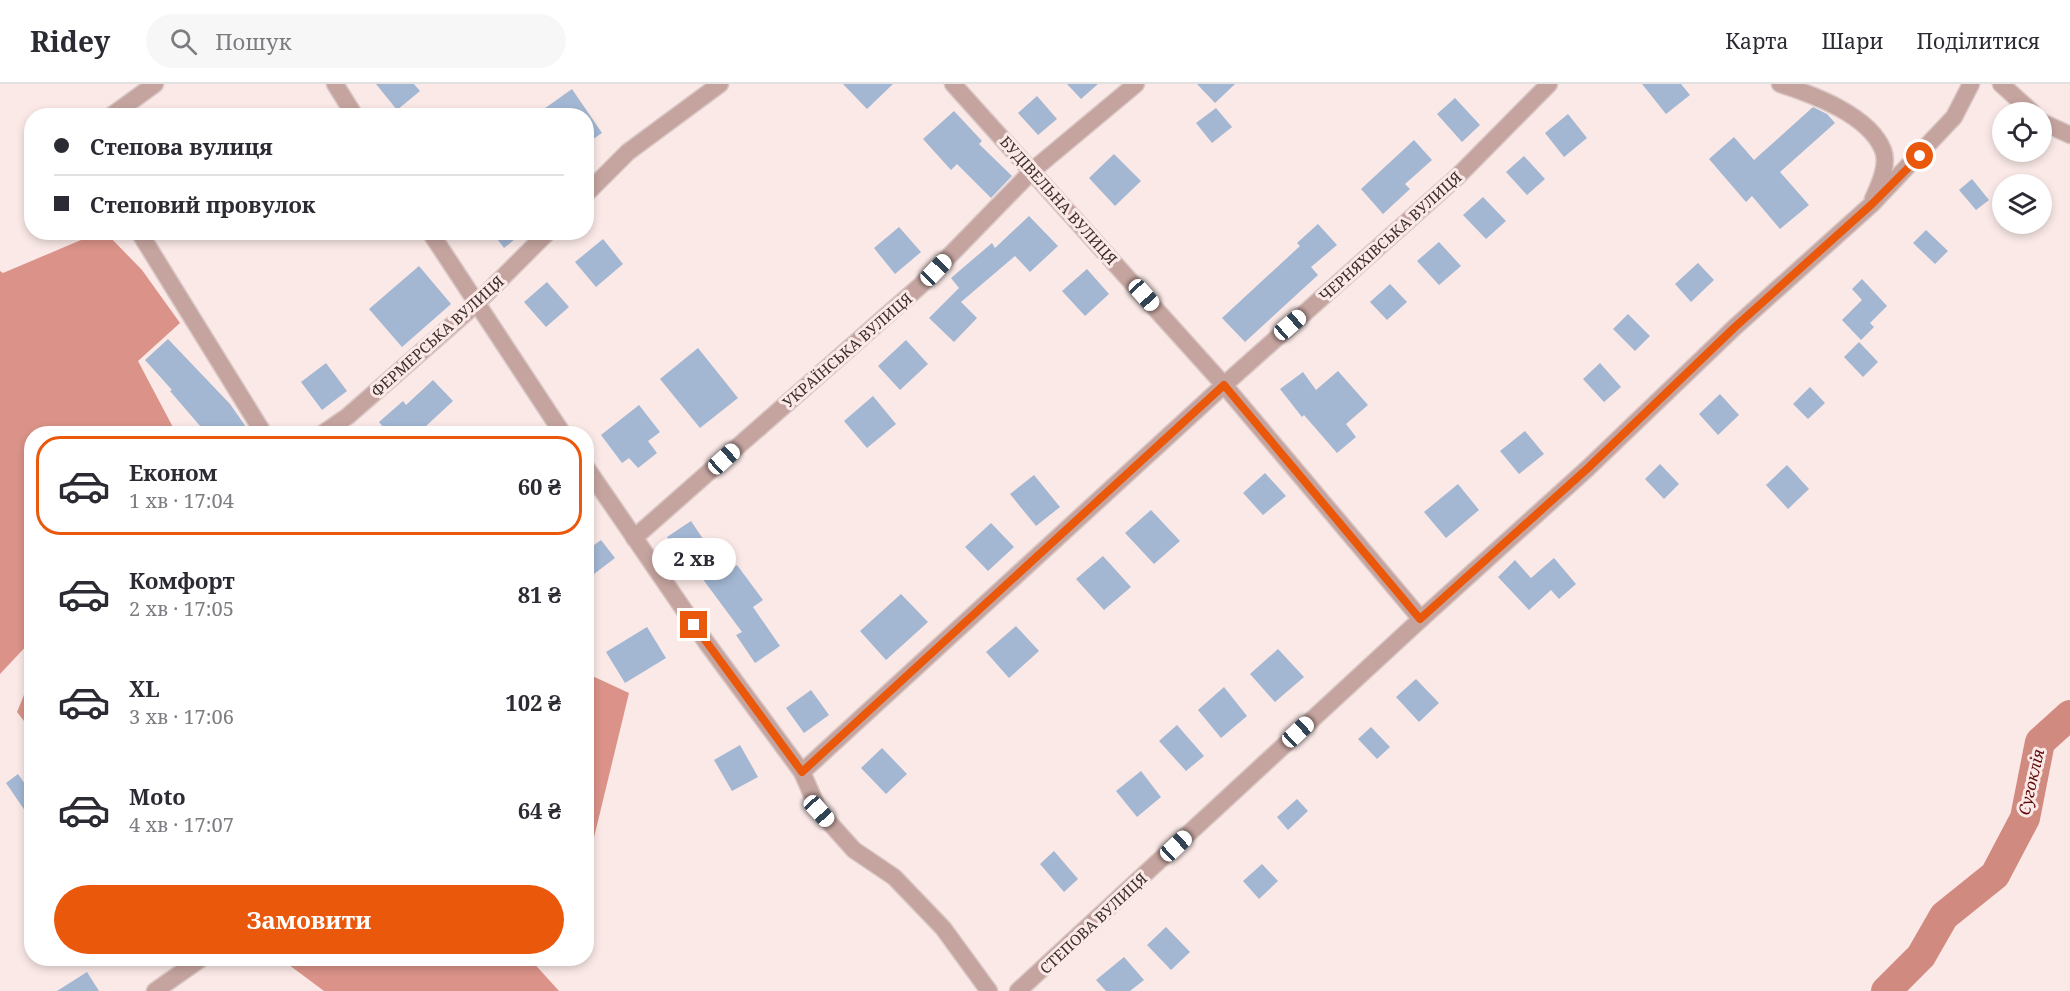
<!DOCTYPE html>
<html lang="uk">
<meta charset="utf-8">
<style>
body{margin:0;font-family:"Noto Serif",serif;background:#f7f7f7;color:#2b2b33;height:100vh;display:flex;flex-direction:column;font-size:22px;white-space:nowrap}
*{box-sizing:border-box;margin:0}
p{font-size:20px;color:#7c7c81}
.icon{flex:none;width:33px;height:33px;fill:none;stroke:currentColor;stroke-width:2;stroke-linecap:round;stroke-linejoin:round}
.map{position:relative;flex:1;overflow:hidden}
.sheet{position:absolute;left:24px;top:342px;width:570px;height:540px;display:flex;flex-direction:column;background:#fff;border-radius:24px;box-shadow:0 3px 9px #0003}
.sheet>*{flex:none}
.top-card{position:absolute;left:24px;top:24px;width:570px;height:132px;border-radius:24px;box-shadow:0 3px 9px #0003;display:grid;align-content:center;height:132px;padding:0 30px;background:#fff}
.controls{position:absolute;left:1992px;top:18px;display:grid;gap:12px}
.controls a{display:grid;place-items:center;width:60px;height:60px;border-radius:50%;background:#fff;box-shadow:0 3px 9px #0003;font-size:30px}
.end{position:absolute;width:27px;height:27px;margin:-14px;border:8px solid #ea580c;background:#fff;box-shadow:0 0 0 3px #fff}
.from{border-radius:50%}
.bubble{position:absolute;height:42px;border-radius:21px;background:#fff;box-shadow:0 3px 9px #0003;font-size:20px;font-weight:700;line-height:42px;text-align:center}
.car{position:absolute;width:18px;height:36px;margin:-18px -9px;border-radius:8px;box-shadow:0 0 4px 2px #0007;background:linear-gradient(#fff 24%,#345 0 40%,#fff 0 76%,#345 0 86%,#fff 0)}
.top-card b{display:flex;align-items:center;gap:21px;height:57px;font-size:22px}
.top-card b+b{border-top:2px solid #e1e1e2}
.top-card i{width:15px;height:15px;background:#2b2b33}
ul{padding:10px 0 0;list-style:none}
li{display:flex;align-items:center;gap:18px;height:99px;margin:0 12px 9px;padding:0 18px;border:3px solid transparent;border-radius:24px}
li div{flex:1}
li b{display:block;font-size:22px}
li em{font-style:normal;font-weight:700}
li.selected{border-color:#ea580c}
li>.icon{width:54px;height:54px;stroke-width:1.5}
.primary-button{display:flex;gap:12px;margin-top:auto;padding:12px 30px}
.primary-button a{flex:1;height:69px;border-radius:36px;background:#ea580c;color:#fff;font-size:24px;font-weight:700;line-height:69px;text-align:center}
header{display:flex;align-items:center;gap:36px;box-sizing:border-box;height:84px;padding:0 30px;background:#fff;border-bottom:2px solid #e1e1e2}
header strong{font-size:28px}
nav{display:flex;gap:33px;margin-inline-start:auto;font-size:21px}
.search{width:420px;height:54px;background:#f7f7f7;display:flex;align-items:center;gap:15px;box-sizing:border-box;padding:0 21px;border-radius:33px;color:#7c7c81;font-size:22px}
.map>svg:first-child{display:block}
.forest{fill:#db9389}
.lines{fill:none;stroke-linecap:round;stroke-linejoin:round}
.river{stroke:#d18a7f;stroke-width:30}
.building{fill:#a3b7d3}
.street-casing{stroke:#d8c7c5;stroke-width:19}
.street{stroke:#c5a49f;stroke-width:16}
.route{stroke:#ea580c;stroke-width:8}
.labels{text-anchor:middle;dominant-baseline:central;stroke-width:6;stroke-linejoin:round;paint-order:stroke}
.street-label{font-size:15px;fill:#3d2e2b;stroke:#fae9e7}
.water-label{font-size:16px;font-style:italic;fill:#5f0806;stroke:#fae9e7}
</style>
<header>
<strong>Ridey</strong>
<div class="search"><svg class="icon" aria-label="search" viewBox="0 0 24 24"><circle cx="10" cy="10" r="6"/><path d="M15 15l6 6"/></svg>Пошук</div>
<nav><a>Карта</a><a>Шари</a><a>Поділитися</a></nav>
</header>
<div class="map">
<svg width="2070" height="907" viewBox="0 0 2070 907">
<rect width="100%" height="100%" fill="#fae9e7"/>
<g class="forest">
<path d="M100,148L106,149L142,186L180,239L138,277L176,349L32,350L31,557L0,590V187L3,189Z"/>
<path d="M586,589L629,609L590,770L586,769Z"/>
<path d="M31,598V646L17,628L28,601Z"/>
<path d="M281,875H530L559,907H324Z"/>
</g>
<g class="lines">
<path class="river" d="M1886,907L1921,872L1944,832L1995,791L2025,734L2040,658L2070,631"/>
</g>
<g class="building">
<path d="M376,0H414L420,7L397,26Z"/>
<path d="M843,0H893L867,25Z"/>
<path d="M1067,0H1098L1081,15Z"/>
<path d="M1197,0H1235L1215,19Z"/>
<path d="M1642,0H1681L1690,11L1666,30Z"/>
<path d="M572,5L602,49L586,60V32H534Z"/>
<path d="M1037,12L1057,35L1038,51L1018,29Z"/>
<path d="M1455,14L1480,41L1462,58L1437,30Z"/>
<path d="M1813,23L1827,30L1835,39L1780,88L1809,121L1780,145L1752,112L1746,118L1709,75L1734,53L1754,76Z"/>
<path d="M1216,24L1232,43L1212,59L1196,39Z"/>
<path d="M954,27L982,57L979,60L1012,92L991,114L957,80L951,86L923,55Z"/>
<path d="M1568,30L1587,54L1564,73L1545,49Z"/>
<path d="M1414,56L1432,76L1405,100L1410,105L1383,130L1361,105Z"/>
<path d="M1114,70L1141,97L1115,122L1089,94Z"/>
<path d="M1524,72L1545,95L1527,111L1506,88Z"/>
<path d="M1972,95L1989,116L1976,126L1959,106Z"/>
<path d="M1483,113L1506,137L1486,155L1463,131Z"/>
<path d="M1029,132L1058,162L1030,188L1015,172L961,218L977,234L954,258L929,234L959,204L951,194L992,159L995,164Z"/>
<path d="M1318,140L1337,161L1311,183L1318,191L1245,258L1222,234L1300,162L1297,159Z"/>
<path d="M899,143L921,168L895,190L874,164Z"/>
<path d="M1926,146L1948,167L1935,180L1913,159Z"/>
<path d="M492,148H524L504,164Z"/>
<path d="M603,155L623,180L596,203L575,178Z"/>
<path d="M1439,158L1461,182L1439,201L1417,177Z"/>
<path d="M1698,179L1714,196L1691,218L1675,200Z"/>
<path d="M419,182L451,220L402,263L369,225Z"/>
<path d="M1087,185L1109,210L1085,232L1062,207Z"/>
<path d="M1862,195L1887,222L1870,239L1874,243L1861,256L1842,236L1862,216L1852,205Z"/>
<path d="M547,198L569,223L546,243L524,218Z"/>
<path d="M1390,200L1407,218L1387,236L1370,218Z"/>
<path d="M1628,230L1650,252L1635,267L1613,245Z"/>
<path d="M168,255L230,320L251,350H207L170,307L172,306L145,276Z"/>
<path d="M906,256L928,280L900,306L878,282Z"/>
<path d="M1859,258L1878,278L1863,293L1844,273Z"/>
<path d="M698,264L738,314L700,344L660,295Z"/>
<path d="M326,279L347,307L322,326L301,298Z"/>
<path d="M1600,279L1621,303L1604,318L1583,295Z"/>
<path d="M1338,287L1368,321L1346,340L1356,353L1337,369L1304,331L1302,333L1280,305L1303,288L1316,306Z"/>
<path d="M433,296L453,317L425,343L431,350H389L379,338L403,317L406,321Z"/>
<path d="M1810,303L1825,319L1808,335L1793,320Z"/>
<path d="M1720,310L1739,331L1718,351L1699,330Z"/>
<path d="M873,312L896,340L867,364L844,337Z"/>
<path d="M639,321L660,348L648,357L657,369L638,384L629,374L622,379L601,351Z"/>
<path d="M1525,347L1544,370L1519,390L1500,367Z"/>
<path d="M1660,380L1679,400L1664,415L1645,395Z"/>
<path d="M1787,381L1809,405L1788,425L1766,401Z"/>
<path d="M1265,389L1286,412L1263,431L1243,409Z"/>
<path d="M1034,391L1060,423L1036,442L1010,410Z"/>
<path d="M1458,400L1479,426L1446,454L1424,428Z"/>
<path d="M1151,426L1180,457L1154,480L1125,449Z"/>
<path d="M691,437L726,489L737,481L763,516L753,523L780,562L755,579L736,551L742,548L699,490L694,493L667,453Z"/>
<path d="M991,439L1014,463L988,487L965,463Z"/>
<path d="M601,456L615,474L594,490L586,480V467Z"/>
<path d="M1103,472L1131,503L1104,526L1076,495Z"/>
<path d="M1554,474L1576,500L1559,515L1551,506L1529,526L1498,493L1515,476L1531,494Z"/>
<path d="M901,510L928,538L886,576L860,547Z"/>
<path d="M1016,542L1039,567L1009,594L986,568Z"/>
<path d="M647,543L666,574L625,599L606,568Z"/>
<path d="M1278,565L1304,593L1275,618L1250,590Z"/>
<path d="M1416,595L1439,619L1419,638L1396,613Z"/>
<path d="M1224,603L1247,632L1221,654L1198,626Z"/>
<path d="M811,606L829,631L804,649L786,624Z"/>
<path d="M1177,641L1204,672L1186,687L1159,657Z"/>
<path d="M1371,643L1390,663L1377,675L1358,655Z"/>
<path d="M740,661L758,693L732,707L714,676Z"/>
<path d="M882,664L907,690L886,710L861,684Z"/>
<path d="M1141,687L1161,713L1137,733L1116,707Z"/>
<path d="M18,690L32,710V737L6,699Z"/>
<path d="M1297,715L1308,727L1288,746L1277,733Z"/>
<path d="M1054,767L1078,795L1064,808L1040,780Z"/>
<path d="M1262,780L1278,797L1259,815L1243,797Z"/>
<path d="M1166,843L1190,868L1171,886L1147,861Z"/>
<path d="M1124,873L1144,896L1130,907H1106L1096,896Z"/>
<path d="M87,888L99,907H57Z"/>
</g>
<g class="lines">
<g class="street-casing">
<g id="street">
<path d="M335,0L355,32"/>
<path d="M953,0L1224,301L1421,535"/>
<path d="M1780,0C1814,11 1869,31 1883,66C1889,81 1879,101 1873,115"/>
<path d="M2001,0L2032,28"/>
<path d="M111,32L155,0"/>
<path d="M2042,38L2070,51"/>
<path d="M586,110L628,68L720,0"/>
<path d="M139,148L264,350"/>
<path d="M430,148L563,350"/>
<path d="M322,350L348,332L476,220L548,148"/>
<path d="M586,383L706,558L802,688L819,727L854,766L894,793L943,844L989,907"/>
<path d="M634,454L920,202L1033,86L1136,0"/>
<path d="M802,688L1224,301L1457,93L1549,0"/>
<path d="M155,907L202,874"/>
<path d="M1018,907L1421,535L1588,384L1735,243L1872,120L1954,33L1971,0"/>
</g>
</g>
<use href="#street" class="street"/>
</g>
<g class="lines">
<path class="route" d="M694,541L802,688L1224,301L1420,535L1588,384L1735,243L1872,120L1920,72"/>
</g>
<g class="labels">
<g class="street-label">
<text transform="translate(1059 116) rotate(48)">БУДІВЕЛЬНА ВУЛИЦЯ</text>
<text transform="translate(1390 152) rotate(-42)">ЧЕРНЯХІВСЬКА ВУЛИЦЯ</text>
<text transform="translate(437 252) rotate(-42)">ФЕРМЕРСЬКА ВУЛИЦЯ</text>
<text transform="translate(847 266) rotate(-41)">УКРАЇНСЬКА ВУЛИЦЯ</text>
<text transform="translate(1093 839) rotate(-43)">СТЕПОВА ВУЛИЦЯ</text>
</g>
<g class="water-label">
<text transform="translate(2031 698) rotate(-77)">Сугоклія</text>
</g>
</g>
</svg>
<div class="controls">
<a><svg class="icon" aria-label="locate" viewBox="0 0 24 24"><circle cx="12" cy="12" r="6"/><path d="M12 2v4M12 18v4M2 12h4M18 12h4"/></svg></a>
<a><svg class="icon" aria-label="layers" viewBox="0 0 24 24"><path d="M12 4l9 5-9 5-9-5zM3 14l9 5 9-5"/></svg></a>
</div>
<i class="end from" style="left:1920px;top:72px"></i>
<i class="end" style="left:694px;top:541px"></i>
<div class="bubble" style="left:652px;top:454px;width:84px">2 хв</div>
<i class="car" style="left:936px;top:186px;rotate:44deg"></i>
<i class="car" style="left:1144px;top:211px;rotate:138deg"></i>
<i class="car" style="left:1290px;top:241px;rotate:49deg"></i>
<i class="car" style="left:724px;top:375px;rotate:48deg"></i>
<i class="car" style="left:1298px;top:648px;rotate:47deg"></i>
<i class="car" style="left:819px;top:727px;rotate:138deg"></i>
<i class="car" style="left:1176px;top:762px;rotate:47deg"></i>
<div class="top-card">
<b><i class="from"></i>Степова вулиця</b>
<b><i></i>Степовий провулок</b>
</div>
<section class="sheet">
<ul>
<li class="selected"><svg class="icon" aria-label="car" viewBox="0 0 24 24"><path d="M5 17H2v-5l4-1 3-4h7l3 4 3 1v5h-3M9 17h6M6 11h13"/><circle cx="7" cy="17" r="2"/><circle cx="17" cy="17" r="2"/></svg><div><b>Економ</b><p>1 хв · 17:04</p></div><em>60 ₴</em></li>
<li><svg class="icon" aria-label="car" viewBox="0 0 24 24"><path d="M5 17H2v-5l4-1 3-4h7l3 4 3 1v5h-3M9 17h6M6 11h13"/><circle cx="7" cy="17" r="2"/><circle cx="17" cy="17" r="2"/></svg><div><b>Комфорт</b><p>2 хв · 17:05</p></div><em>81 ₴</em></li>
<li><svg class="icon" aria-label="car" viewBox="0 0 24 24"><path d="M5 17H2v-5l4-1 3-4h7l3 4 3 1v5h-3M9 17h6M6 11h13"/><circle cx="7" cy="17" r="2"/><circle cx="17" cy="17" r="2"/></svg><div><b>XL</b><p>3 хв · 17:06</p></div><em>102 ₴</em></li>
<li><svg class="icon" aria-label="car" viewBox="0 0 24 24"><path d="M5 17H2v-5l4-1 3-4h7l3 4 3 1v5h-3M9 17h6M6 11h13"/><circle cx="7" cy="17" r="2"/><circle cx="17" cy="17" r="2"/></svg><div><b>Moto</b><p>4 хв · 17:07</p></div><em>64 ₴</em></li>
</ul>
<div class="primary-button"><a>Замовити</a></div>
</section>
</div>
